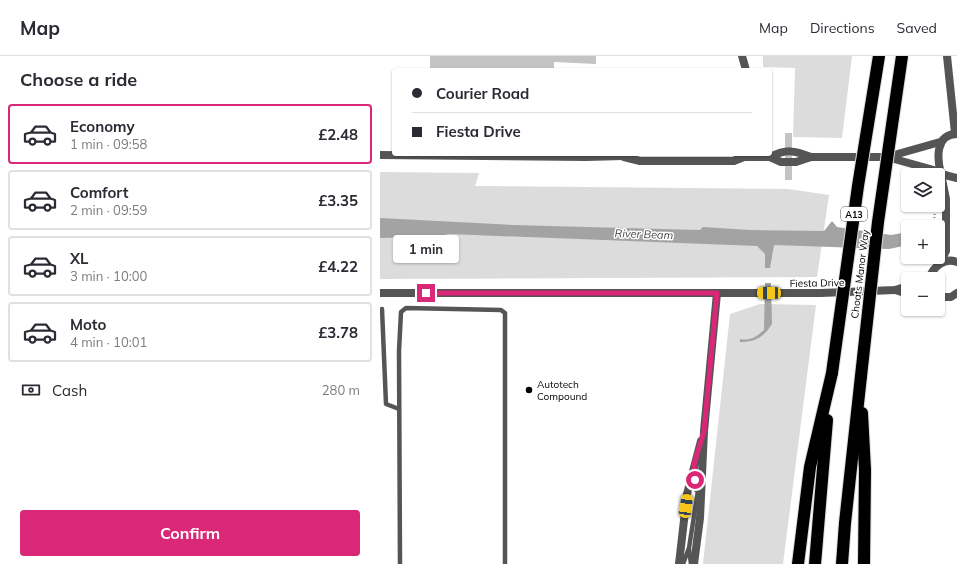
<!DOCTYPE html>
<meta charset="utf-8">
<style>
body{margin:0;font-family:Mulish,sans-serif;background:#f7f7f7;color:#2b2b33;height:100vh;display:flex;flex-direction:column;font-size:15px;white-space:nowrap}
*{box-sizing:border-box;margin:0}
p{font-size:13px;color:#7c7c81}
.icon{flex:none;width:22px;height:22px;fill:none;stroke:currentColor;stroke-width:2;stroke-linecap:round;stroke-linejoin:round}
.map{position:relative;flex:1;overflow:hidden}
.panel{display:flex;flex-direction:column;background:#fff;width:380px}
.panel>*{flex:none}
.top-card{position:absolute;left:12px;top:12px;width:380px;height:88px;border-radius:4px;box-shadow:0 1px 3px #0004;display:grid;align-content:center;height:88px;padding:0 20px;background:#fff}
.buttons{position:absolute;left:521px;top:112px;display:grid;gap:8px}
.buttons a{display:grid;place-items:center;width:44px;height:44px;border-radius:4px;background:#fff;box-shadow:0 1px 3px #0004;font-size:20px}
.end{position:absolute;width:18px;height:18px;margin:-9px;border:5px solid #db2777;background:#fff;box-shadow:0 0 0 2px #fff}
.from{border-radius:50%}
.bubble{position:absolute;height:28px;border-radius:4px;background:#fff;box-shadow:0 1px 3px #0004;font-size:13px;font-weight:700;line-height:28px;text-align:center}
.car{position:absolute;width:12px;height:24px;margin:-12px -6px;border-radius:5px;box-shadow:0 0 3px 1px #0007;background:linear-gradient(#f5c518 24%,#345 0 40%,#f5c518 0 76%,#345 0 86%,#f5c518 0)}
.top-card b{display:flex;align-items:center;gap:14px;height:38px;font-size:15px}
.top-card b+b{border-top:1px solid #e1e1e2}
.top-card i{width:10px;height:10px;background:#2b2b33}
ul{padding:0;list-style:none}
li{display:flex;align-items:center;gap:12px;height:60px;margin:0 8px 6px;padding:0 12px;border:2px solid #e1e1e2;border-radius:4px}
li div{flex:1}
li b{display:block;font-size:15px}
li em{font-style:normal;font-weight:700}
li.current{border-color:#db2777}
li>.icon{width:36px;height:36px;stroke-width:1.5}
h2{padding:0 20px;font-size:18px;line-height:48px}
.pay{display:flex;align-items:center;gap:10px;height:44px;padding:0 20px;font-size:15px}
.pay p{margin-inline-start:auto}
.button{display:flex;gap:8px;margin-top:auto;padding:8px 20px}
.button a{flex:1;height:46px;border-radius:4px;background:#db2777;color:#fff;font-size:16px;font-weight:700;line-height:46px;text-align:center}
header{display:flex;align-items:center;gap:24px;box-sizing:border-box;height:56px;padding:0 20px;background:#fff;border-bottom:1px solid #e1e1e2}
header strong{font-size:19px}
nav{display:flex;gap:22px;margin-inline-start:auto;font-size:14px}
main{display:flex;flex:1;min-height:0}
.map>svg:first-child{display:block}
.green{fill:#dcdcdc}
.water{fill:#a3a3a3}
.pier{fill:#fff}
.building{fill:#c4c4c4}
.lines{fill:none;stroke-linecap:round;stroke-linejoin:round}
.highway-casing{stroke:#dbdbdb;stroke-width:14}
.path{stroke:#777;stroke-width:2;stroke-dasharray:1 2;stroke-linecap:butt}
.lane{stroke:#555;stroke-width:4.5}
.street{stroke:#555;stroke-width:8}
.highway{stroke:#000;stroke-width:12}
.highway-bridge-casing{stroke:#dbdbdb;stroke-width:14;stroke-linecap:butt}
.highway-bridge{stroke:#000;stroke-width:12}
.route{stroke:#db2777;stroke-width:5}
.poi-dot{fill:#000;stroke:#fff;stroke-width:1.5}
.labels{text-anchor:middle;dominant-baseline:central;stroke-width:3;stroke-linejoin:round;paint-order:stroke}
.shield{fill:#fff;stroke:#4c4c4c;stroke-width:1}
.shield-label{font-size:9px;font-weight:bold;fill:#000}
.street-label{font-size:10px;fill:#000;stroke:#fff}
.poi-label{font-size:10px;fill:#000;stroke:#fff;text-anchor:start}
.water-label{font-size:11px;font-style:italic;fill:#444;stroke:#fff}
</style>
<header>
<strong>Map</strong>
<nav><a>Map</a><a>Directions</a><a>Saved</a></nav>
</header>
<main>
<section class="panel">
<h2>Choose a ride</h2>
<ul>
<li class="current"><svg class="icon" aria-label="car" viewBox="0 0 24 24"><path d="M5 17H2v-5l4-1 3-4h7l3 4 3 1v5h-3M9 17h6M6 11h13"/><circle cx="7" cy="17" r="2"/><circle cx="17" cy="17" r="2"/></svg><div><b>Economy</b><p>1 min · 09:58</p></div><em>£2.48</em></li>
<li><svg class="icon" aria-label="car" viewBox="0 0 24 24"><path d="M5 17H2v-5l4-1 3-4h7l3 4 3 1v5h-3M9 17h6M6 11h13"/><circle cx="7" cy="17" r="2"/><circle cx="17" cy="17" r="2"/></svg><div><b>Comfort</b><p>2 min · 09:59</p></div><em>£3.35</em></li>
<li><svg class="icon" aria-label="car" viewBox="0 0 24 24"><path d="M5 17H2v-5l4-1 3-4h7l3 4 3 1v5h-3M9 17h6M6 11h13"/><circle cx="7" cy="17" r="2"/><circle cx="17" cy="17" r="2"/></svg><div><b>XL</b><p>3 min · 10:00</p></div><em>£4.22</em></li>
<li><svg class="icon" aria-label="car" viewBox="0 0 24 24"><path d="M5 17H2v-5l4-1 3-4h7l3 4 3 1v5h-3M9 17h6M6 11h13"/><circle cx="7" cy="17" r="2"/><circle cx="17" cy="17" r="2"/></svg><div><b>Moto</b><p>4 min · 10:01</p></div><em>£3.78</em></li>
</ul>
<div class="pay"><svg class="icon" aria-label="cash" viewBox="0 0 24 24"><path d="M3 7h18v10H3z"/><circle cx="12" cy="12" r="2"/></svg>Cash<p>280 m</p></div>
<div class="button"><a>Confirm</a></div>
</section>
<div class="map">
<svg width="577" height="508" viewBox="0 0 577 508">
<rect width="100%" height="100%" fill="#fff"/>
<g class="green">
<path d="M383,0H472L462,82L413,81L415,12L383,11Z"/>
<path d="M0,116L99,117L95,130L408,133L449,139L437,221L0,223Z"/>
<path d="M380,248L436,249L403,508H323L350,258Z"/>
</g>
<g class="water">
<path d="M0,162L133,169L320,174L323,171L370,174L444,175L452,165L457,171L511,179L528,176V189L509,193L394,189L390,212H385V198L377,190L69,178L53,181L0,182Z"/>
<path d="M385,227H391L392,268C384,281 375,286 360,286V283C371,285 376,281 384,274Z"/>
</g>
<path class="pier" d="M577,158V177L559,183V164Z"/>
<g class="building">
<path d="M50,0H216V8L174,6V14H50Z"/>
<rect x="405" y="77" width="7" height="47"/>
</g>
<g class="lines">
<g class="highway-casing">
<g id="highway">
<path d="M482,357L485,414L484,508"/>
<path d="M418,508L430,411L452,317"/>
<path d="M435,508L447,364"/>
<path d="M462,508L465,467L481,320"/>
</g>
</g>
<path class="path" d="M554,171L555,149"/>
<g class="lane">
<path d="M2,253L6,348L19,353"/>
<path d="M315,417L316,434"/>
<path d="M309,493L311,508"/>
<path d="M20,508L19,295L21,256L26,252L121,254L125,257V508"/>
<path d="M303,508L309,492L319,428"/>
</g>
<g class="street">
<path d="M362,0L366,14"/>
<path d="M567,0L575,77"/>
<path d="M577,78C555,78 557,103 561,118L577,122"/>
<path d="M357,98L364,101H390L401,106H416L431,101H507L560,86"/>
<path d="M0,99L206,101L243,100L252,98"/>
<path d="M244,101L260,105H354L364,101"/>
<path d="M390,101C406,93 414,94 431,101"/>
<path d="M507,101L561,116"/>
<path d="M560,207L566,195V143L561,118"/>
<path d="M549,223C553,211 564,201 577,206"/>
<path d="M515,234L528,238"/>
<path d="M0,237H441L515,234L528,230"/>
<path d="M558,241H571L577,237"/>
<path d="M299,508L307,438L321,385"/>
<path d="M314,508L320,462L324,375L337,237"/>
</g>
<use href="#highway" class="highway"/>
<g class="highway-bridge-casing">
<g id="highway-bridge">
<path d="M452,317L478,130L499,0"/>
<path d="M481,320L498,166L522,0"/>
</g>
</g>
<use href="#highway-bridge" class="highway-bridge"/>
</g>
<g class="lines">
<path class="route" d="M46,237H337L324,375L314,408L315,424"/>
</g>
<circle class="poi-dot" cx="149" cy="334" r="4"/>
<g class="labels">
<rect class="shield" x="461" y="151" width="26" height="14" rx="3"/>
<g class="shield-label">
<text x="474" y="158">A13</text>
</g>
<g class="street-label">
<text transform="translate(480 218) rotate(-83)">Choats Manor Way</text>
<text transform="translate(437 227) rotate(-1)">Fiesta Drive</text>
</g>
<g class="poi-label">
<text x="157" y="328">Autotech<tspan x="157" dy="12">Compound</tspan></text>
</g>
<g class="water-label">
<text transform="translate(264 178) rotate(2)">River Beam</text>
</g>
</g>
</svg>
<div class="buttons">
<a><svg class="icon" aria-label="layers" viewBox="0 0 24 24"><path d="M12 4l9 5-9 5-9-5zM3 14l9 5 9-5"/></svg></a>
<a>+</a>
<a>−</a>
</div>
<i class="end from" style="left:315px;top:424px"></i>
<i class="end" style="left:46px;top:237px"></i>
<div class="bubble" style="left:13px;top:179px;width:66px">1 min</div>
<i class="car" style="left:389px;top:237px;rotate:271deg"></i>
<i class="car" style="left:306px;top:450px;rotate:8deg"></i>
<div class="top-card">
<b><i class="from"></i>Courier Road</b>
<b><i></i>Fiesta Drive</b>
</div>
</div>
</main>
